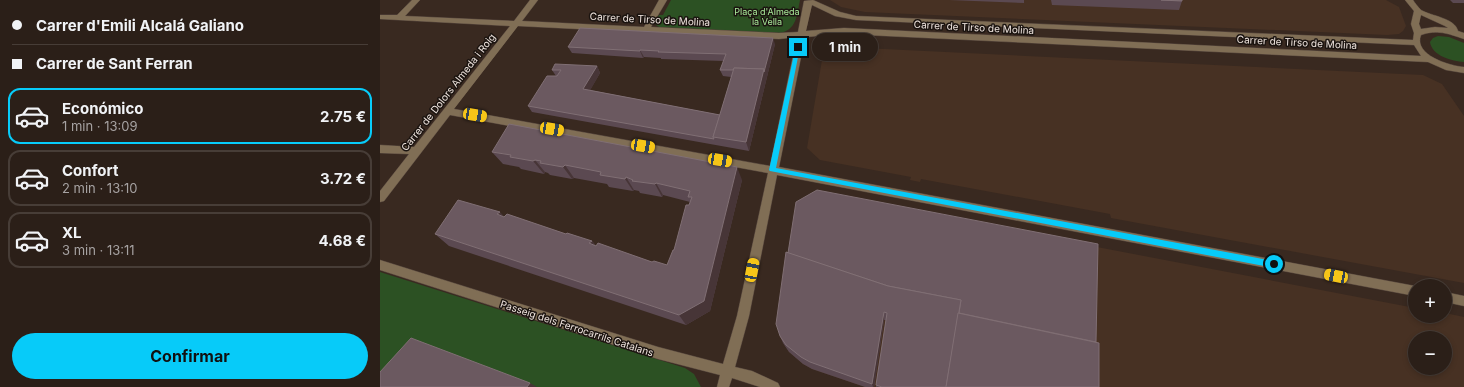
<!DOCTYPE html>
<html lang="es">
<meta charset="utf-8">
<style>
body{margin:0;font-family:Inter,sans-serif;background:#332721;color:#f1f3f6;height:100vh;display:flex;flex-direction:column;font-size:15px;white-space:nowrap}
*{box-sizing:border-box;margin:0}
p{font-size:13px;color:#a6a2a2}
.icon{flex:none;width:22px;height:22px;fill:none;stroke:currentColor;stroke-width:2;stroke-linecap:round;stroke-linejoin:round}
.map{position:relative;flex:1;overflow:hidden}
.drawer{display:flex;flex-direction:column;background:#2b1f18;width:380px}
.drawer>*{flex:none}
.banner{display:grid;align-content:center;height:88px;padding:0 12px;background:#2b1f18}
.buttons{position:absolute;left:1028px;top:279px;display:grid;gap:8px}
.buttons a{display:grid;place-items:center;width:44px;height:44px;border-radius:50%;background:#2b1f18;box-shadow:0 2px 6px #0003,0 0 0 1px #473d37;font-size:20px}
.end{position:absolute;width:18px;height:18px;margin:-9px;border:5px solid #07cbf9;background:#111;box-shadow:0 0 0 2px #111}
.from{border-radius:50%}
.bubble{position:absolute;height:28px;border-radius:14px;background:#2b1f18;box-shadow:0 2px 6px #0003,0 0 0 1px #473d37;font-size:13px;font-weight:700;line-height:28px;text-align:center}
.car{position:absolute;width:12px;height:24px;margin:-12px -6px;border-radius:5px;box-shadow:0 0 3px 1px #0007;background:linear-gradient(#f5c518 24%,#345 0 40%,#f5c518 0 76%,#345 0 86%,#f5c518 0)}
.banner b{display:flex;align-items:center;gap:14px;height:38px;font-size:15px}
.banner b+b{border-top:1px solid #473d37}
.banner i{width:10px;height:10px;background:#f1f3f6}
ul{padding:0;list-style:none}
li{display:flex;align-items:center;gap:12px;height:56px;margin:0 8px 6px;padding:0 4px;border:2px solid #473d37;border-radius:12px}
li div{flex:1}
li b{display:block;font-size:15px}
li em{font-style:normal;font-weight:700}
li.current{border-color:#07cbf9}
li>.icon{width:36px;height:36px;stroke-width:1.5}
.primary-button{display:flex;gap:8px;margin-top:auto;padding:8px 12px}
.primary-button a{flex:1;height:46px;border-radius:24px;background:#07cbf9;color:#111;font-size:16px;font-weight:700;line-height:46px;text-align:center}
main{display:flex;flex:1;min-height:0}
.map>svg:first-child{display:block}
.built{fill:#473123;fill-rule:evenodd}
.green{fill:#2c5123}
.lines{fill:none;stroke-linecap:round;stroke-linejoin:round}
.minor-casing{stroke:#56473e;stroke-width:1}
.minor{fill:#806e55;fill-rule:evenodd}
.wall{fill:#5b4951}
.shaded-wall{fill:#473537}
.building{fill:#6b5960;stroke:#806f74}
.route{fill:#07cbf9}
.labels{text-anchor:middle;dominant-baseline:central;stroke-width:3;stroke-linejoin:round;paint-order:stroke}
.far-park-label{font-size:9px;fill:#a9ea9a;stroke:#1b1410}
.street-label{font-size:10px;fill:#efe4de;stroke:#1b1410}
</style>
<main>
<section class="drawer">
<div class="banner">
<b><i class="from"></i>Carrer d'Emili Alcalá Galiano</b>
<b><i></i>Carrer de Sant Ferran</b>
</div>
<ul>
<li class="current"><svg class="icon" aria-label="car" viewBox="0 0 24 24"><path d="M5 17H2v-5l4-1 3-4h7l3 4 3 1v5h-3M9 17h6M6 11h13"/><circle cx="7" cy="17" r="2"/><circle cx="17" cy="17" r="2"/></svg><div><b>Económico</b><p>1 min · 13:09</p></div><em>2.75 €</em></li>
<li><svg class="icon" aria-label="car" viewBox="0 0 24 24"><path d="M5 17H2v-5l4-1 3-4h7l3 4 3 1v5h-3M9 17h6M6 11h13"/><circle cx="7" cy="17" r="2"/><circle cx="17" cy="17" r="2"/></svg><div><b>Confort</b><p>2 min · 13:10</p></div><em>3.72 €</em></li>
<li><svg class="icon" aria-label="car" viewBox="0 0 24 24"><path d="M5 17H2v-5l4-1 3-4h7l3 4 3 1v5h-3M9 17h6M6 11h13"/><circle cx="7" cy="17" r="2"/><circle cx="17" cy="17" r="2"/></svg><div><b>XL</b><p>3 min · 13:11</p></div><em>4.68 €</em></li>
</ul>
<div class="primary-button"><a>Confirmar</a></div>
</section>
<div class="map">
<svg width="1084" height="387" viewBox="0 0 1084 387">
<rect width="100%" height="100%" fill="#392920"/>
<g class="built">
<path d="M450,0H1006L1019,7L1026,26L1023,31L1019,34L1007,35L485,12L461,7Z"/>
<path d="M462,47L1043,75L1062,84L1084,116V283L731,218L730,214L541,179L540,182L530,180L531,177L440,160L427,148L442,60L449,52Z"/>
<path d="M717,247L1035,308V316H1065V313L1084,317V387H485L432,369L423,364L409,352L400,337L399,331ZM1035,338H1065V368H1035Z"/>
</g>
<g class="green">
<path d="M291,0H420C417,14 417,30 400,33L279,27L276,25L275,21L279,15H283Z"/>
<path d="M1058,36L1069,37L1084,43V62C1072,61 1052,56 1050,42L1053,38Z"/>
<path d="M0,272L305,368L314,374L321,387H0Z"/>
</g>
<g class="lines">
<g class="minor-casing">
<g id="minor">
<path d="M32,0H40L25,16L134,21L150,0H158L142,21L264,27L279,0H287L271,27L399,33L418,32L424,1L433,0L460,12L476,16L1033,40L1034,33L1031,24L1034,11L1025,0H1033C1035,3 1038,7 1041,10C1051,16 1075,18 1078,31L1084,33V39C1069,34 1057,29 1041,35C1033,55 1070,66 1084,67V73L1066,70L1048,62L464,34L425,37L399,167L1035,286V296L397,175L369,316L355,367L372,371L398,383L400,387H380L352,378L349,387H337L340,375L278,359L0,270V260L278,347L343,364L357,316L388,173L70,115L4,201L0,202V191L29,154L0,153V145L34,147L130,26L0,19V15H17ZM432,5L455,16L476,20L1034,45L1041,56L464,28L426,31ZM1041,15L1065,26L1068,28L1055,27L1041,29L1039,24ZM138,26L399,39L417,37L390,166L74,109Z"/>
<path d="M1065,292L1084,296V306L1065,302Z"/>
</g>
</g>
<use href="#minor" class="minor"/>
</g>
<g class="wall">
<path d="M569,0H644V3Z"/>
<path d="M671,0H802V1L799,10L672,5Z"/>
<path d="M1070,0H1084V3H1073Z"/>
<path d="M395,44L369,151L152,112L148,106L176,76L172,70L217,66L220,73L210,90L340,115L351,77L343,76L340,70L344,61L281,59V58L264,57L263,58L192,53L188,47Z"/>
<path d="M112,152L362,180L330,311L306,325L69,246L55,234L125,217L186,234L212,241L216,246L272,262L287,265L294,250L310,202L283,195L282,197L260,193L259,191L254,190L253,191L229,187L227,184L194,178L192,179L170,175L168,173L165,172L164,174L141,169L139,167L123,164Z"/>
<path d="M406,252L716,342L719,387H496V385L506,320H504L494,387H485L432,369L423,364L409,352L403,343L400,336Z"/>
</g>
<g class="shaded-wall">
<path d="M393,38L395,44L369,151L366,142L384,69Z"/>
<path d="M260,50L264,57L263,58L260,51Z"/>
<path d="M217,66L220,73L207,96L203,89Z"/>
<path d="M155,160L165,172L164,174L153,161Z"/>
<path d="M185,165L194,178L192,179L183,167Z"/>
<path d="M357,167L362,180L330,311L306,325L299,315Z"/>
<path d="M246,177L254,190L253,191L245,179Z"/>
<path d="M276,183L283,195L282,197L275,184Z"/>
<path d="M120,212L131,224L117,214Z"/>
<path d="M212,241L221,252L209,243Z"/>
<path d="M504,312V320L494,387H493L492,384Z"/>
<path d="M150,383L157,387H147Z"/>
</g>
<g class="building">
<path d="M781,0H802V1Z"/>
<path d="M200,28L393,38L384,72V69L354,68L353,70H340L346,54L278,52L279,51L260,50V51L188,47Z"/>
<path d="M175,64L217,66L203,89L340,115L333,137L334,139L148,106L167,76H177L181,70H172Z"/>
<path d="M354,68L384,69L366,142L333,137Z"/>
<path d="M129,124L357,167L324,301L299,315L55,234L78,200L120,212L117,214L124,217L127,214L186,234L187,233L212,241L209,243L216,246L218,243L272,262L274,261L287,265L293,250H294L306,205H309L312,197H308L310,191L276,183L275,184L252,181L253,180L246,177L245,179L220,175L221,172L185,165L183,167L160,163L161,161L155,160L153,161L130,157L131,155L112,152Z"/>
<path d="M437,190L718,244L716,342L579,313L581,300L508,286L408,253L416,202Z"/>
<path d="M406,252L508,286L581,300L566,387H502L496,385L507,313L504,312L492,384L430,362L421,357L406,345L400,336L396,324Z"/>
<path d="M578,313L719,343V387H566Z"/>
<path d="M31,338L150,383L147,387H0V372Z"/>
</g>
<path class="route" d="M416,45L420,47L396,168L894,261L897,264L894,268L390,171L389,170Z"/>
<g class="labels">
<g class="far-park-label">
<text x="387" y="11">Plaça d'Almeda<tspan x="387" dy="10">la Vella</tspan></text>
</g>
<g class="street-label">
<text transform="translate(270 19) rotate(3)">Carrer de Tirso de Molina</text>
<text transform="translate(594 27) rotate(3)">Carrer de Tirso de Molina</text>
<text transform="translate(917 42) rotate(3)">Carrer de Tirso de Molina</text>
<text transform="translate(68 92) rotate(-52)">Carrer de Dolors Almeda i Roig</text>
<text transform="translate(197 328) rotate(18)">Passeig dels Ferrocarrils Catalans</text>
</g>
</g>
</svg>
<div class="buttons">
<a>+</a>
<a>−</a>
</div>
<i class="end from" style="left:894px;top:264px"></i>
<i class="end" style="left:418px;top:47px"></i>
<div class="bubble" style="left:432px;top:33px;width:66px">1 min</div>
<i class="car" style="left:95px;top:115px;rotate:100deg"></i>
<i class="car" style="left:172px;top:129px;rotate:100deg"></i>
<i class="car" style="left:263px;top:146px;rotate:100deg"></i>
<i class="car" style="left:340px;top:160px;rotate:100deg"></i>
<i class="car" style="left:372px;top:270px;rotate:11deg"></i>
<i class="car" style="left:956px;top:276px;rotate:281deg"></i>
</div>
</main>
